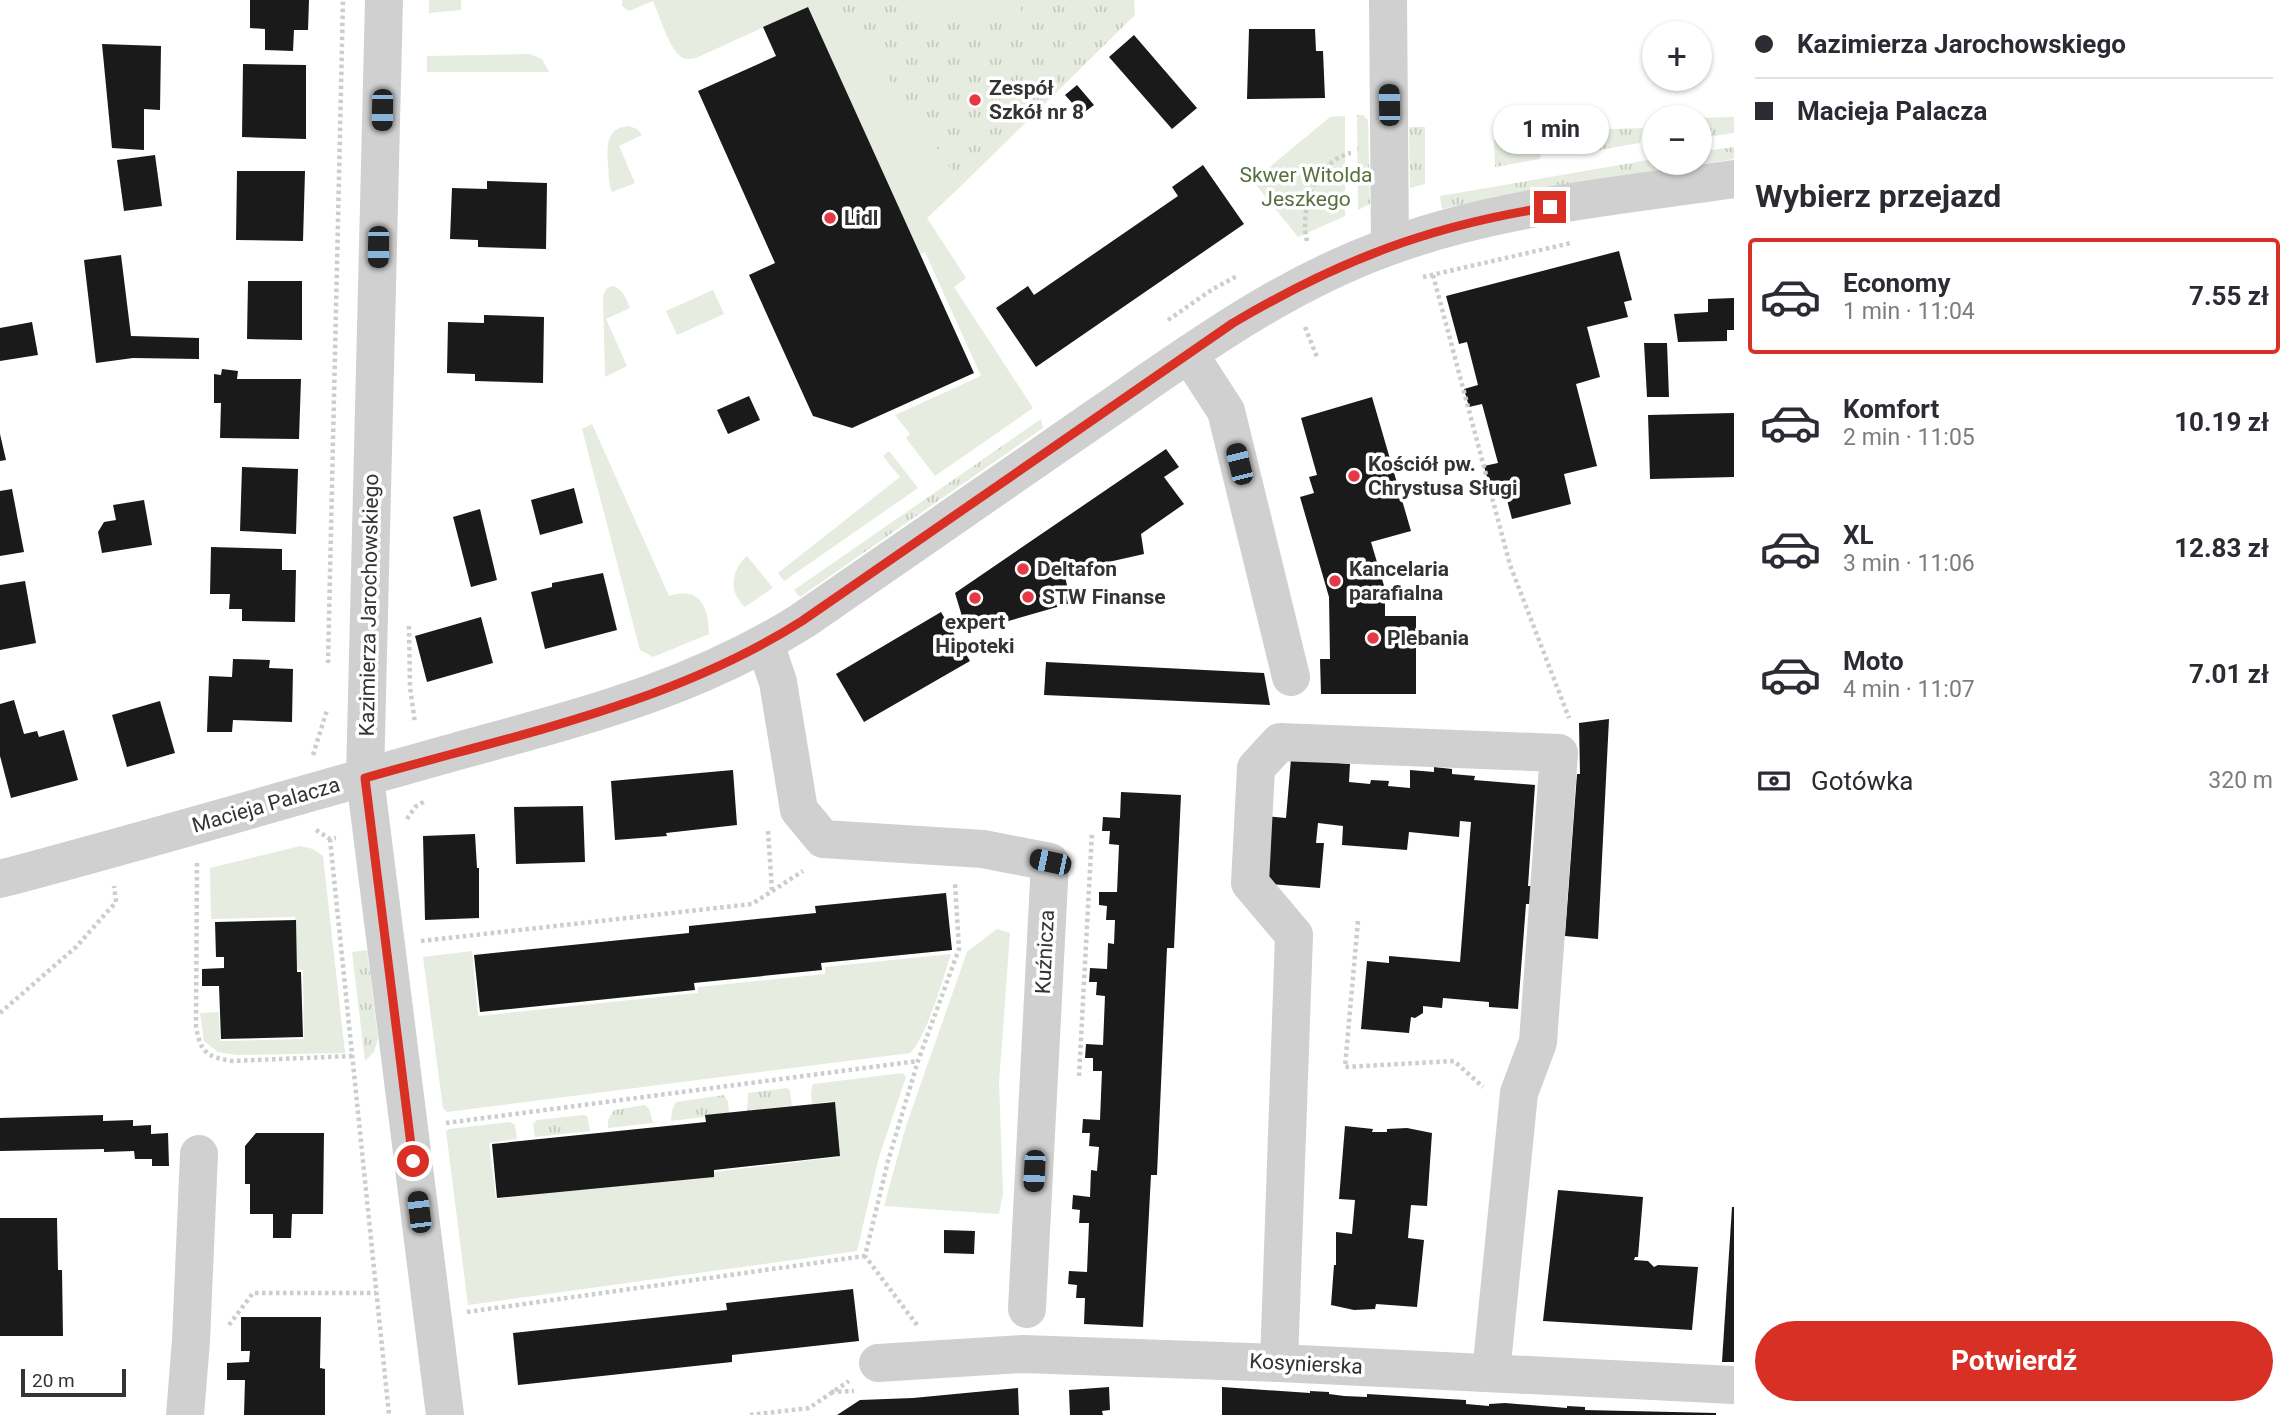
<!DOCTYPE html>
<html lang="pl">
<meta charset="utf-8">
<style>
body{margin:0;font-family:Roboto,sans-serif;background:#f2f2f3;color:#2b2b33;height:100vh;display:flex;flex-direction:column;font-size:26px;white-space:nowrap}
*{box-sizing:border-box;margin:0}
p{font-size:23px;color:#7c7c81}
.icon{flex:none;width:38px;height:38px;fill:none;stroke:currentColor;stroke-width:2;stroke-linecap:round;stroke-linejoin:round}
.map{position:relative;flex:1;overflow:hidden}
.details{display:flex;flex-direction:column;background:#fff;width:560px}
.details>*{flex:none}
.banner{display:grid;align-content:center;height:154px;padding:0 21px;background:#fff}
.controls{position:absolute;left:1642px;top:21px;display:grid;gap:14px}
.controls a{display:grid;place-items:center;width:70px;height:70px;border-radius:50%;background:#fff;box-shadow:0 2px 5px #0004;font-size:35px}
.scale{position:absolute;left:21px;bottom:18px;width:105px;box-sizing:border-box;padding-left:7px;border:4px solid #333;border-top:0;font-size:19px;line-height:24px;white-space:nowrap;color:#333;-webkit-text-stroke:5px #fff;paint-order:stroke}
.end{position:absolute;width:32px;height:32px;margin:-16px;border:9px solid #d93025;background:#fff;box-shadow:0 0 0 4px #fff}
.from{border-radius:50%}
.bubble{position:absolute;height:49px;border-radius:24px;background:#fff;box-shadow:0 2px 5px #0004;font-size:23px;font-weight:700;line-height:49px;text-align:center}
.car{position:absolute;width:21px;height:42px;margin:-21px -10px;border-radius:9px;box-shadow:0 0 5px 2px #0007;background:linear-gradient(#222 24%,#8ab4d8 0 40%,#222 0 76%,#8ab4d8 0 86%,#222 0)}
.banner b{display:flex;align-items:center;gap:24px;height:66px;font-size:26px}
.banner b+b{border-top:2px solid #e1e1e2}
.banner i{width:18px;height:18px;background:#2b2b33}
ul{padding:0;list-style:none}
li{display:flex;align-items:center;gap:21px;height:116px;margin:0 14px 10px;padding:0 7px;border:4px solid transparent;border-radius:7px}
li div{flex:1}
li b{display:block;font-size:26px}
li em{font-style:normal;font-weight:700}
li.current{border-color:#d93025}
li>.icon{width:63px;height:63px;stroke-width:1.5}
h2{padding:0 21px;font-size:32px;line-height:84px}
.pay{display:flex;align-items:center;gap:18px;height:77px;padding:0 21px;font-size:26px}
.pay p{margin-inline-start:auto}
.button{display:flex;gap:14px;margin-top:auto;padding:14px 21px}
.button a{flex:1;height:80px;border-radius:42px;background:#d93025;color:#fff;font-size:28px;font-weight:700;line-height:80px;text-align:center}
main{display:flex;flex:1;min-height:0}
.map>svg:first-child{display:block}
.grass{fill:url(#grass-tufts)}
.green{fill:#e6ecdf}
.building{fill:#1a1a1a}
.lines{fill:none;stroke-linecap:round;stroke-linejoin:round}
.path{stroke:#cdcdcd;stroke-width:4.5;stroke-dasharray:3.5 3.5;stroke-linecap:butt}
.minor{stroke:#d0d0d0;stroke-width:38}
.route{stroke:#d93025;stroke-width:9}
.poi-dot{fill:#e63946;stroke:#fff;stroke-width:2.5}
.labels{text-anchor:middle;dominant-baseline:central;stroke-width:7;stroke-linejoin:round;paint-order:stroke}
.poi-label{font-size:21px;font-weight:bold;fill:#333;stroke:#fff;text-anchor:start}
.park-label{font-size:21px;fill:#56703f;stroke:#fff}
.street-label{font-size:21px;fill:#333;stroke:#fff}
</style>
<main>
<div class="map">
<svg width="1734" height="1415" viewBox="0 0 1734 1415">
<defs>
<pattern id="grass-tufts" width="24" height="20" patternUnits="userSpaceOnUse" patternTransform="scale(1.75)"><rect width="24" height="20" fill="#e6ecdf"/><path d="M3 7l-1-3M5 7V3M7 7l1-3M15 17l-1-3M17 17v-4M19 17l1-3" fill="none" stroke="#c6cbc0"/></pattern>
</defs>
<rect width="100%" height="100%" fill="#fff"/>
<g class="grass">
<path d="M833,0H1134L1135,15L962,185Z"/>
<path d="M1357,115H1363L1368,120L1370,204L1358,210Z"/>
<path d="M1734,117V133L1699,138V118Z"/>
<path d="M1409,127H1425V184L1410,188Z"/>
<path d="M1643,128L1640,143L1575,154L1564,131Z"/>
<path d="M1543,138L1540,159L1495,167L1494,140Z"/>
<path d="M1734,147V159L1543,189L1442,209L1440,196L1654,159V163H1699V152Z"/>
<path d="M1041,419L1043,428L800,597L794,590Z"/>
<path d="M367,950L378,1038L374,1052L365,1061L352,952Z"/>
<path d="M787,1088L790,1091L792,1106L747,1111L748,1093Z"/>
<path d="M724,1095L728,1102L729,1114L671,1121L672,1110L676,1102Z"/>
<path d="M645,1105L649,1109L653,1123L608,1128V1120L614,1110Z"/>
<path d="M584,1115L587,1116L590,1131L535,1137L533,1124L537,1120Z"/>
</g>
<g class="green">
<path d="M429,0H461V10L429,13Z"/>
<path d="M622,0H833L962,185L927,218L966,278L954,287L1033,408L935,476L906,438L910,434L895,415L981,376L925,252L920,254L808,7L696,58C690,59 685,60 680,56C669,48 659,14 653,1L629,11L622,6Z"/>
<path d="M926,0H1021V17L926,16Z"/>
<path d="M530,54L542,59L549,72H427V56Z"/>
<path d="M1345,116V216L1298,237L1253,181L1330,117Z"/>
<path d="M629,126L637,129L642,135L619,146L635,183L612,192C608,184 609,174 608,164C607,145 606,128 629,126Z"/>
<path d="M612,286C623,288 626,299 630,308L606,319L627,366L605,377L603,296L606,289Z"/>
<path d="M713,290L724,314L677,335L666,311Z"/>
<path d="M592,424L669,596C701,586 708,607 709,634L653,657L640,650L582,429Z"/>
<path d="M889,451L918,488L784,581L778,573L900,477L883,456Z"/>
<path d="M747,556L773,588L745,607C728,591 731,571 747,556Z"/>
<path d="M300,846L313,849L323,856L345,1053L237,1055L218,1052L204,1041L200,1013L219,1012L220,1041L304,1039L303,970H296L295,917L211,919L210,868Z"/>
<path d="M997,929L1010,933L999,1083L1003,1193L999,1214L884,1206L906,1126L967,952Z"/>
<path d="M472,951L478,1016L698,993V987L825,974V967L951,954C943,978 927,1037 910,1053L447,1112L443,1108L423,957Z"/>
<path d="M903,1073L906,1077L879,1157L857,1251L468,1305L446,1131L449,1129L510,1122L515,1125L517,1139L489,1143L496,1199L838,1157L832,1101L812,1104L811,1092L813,1084Z"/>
</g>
<g class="building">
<path d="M250,0H309L308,30H294L293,51L265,50V29L250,28Z"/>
<path d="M808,7L974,373L852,428L813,416L749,275L775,263L698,91L776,56L763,27Z"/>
<path d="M1249,29H1315L1316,51H1323L1325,98L1247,99Z"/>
<path d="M1134,35L1197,108L1172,129L1109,57Z"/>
<path d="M102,44L161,46L160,110L144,109V150L112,148Z"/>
<path d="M243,64L306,65V139L242,137Z"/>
<path d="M1077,85L1094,105L1082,114L1065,95Z"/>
<path d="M155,155L162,206L124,211L117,160Z"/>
<path d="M1203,165L1244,224L1036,367L996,308L1028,286L1034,295L1178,196L1172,187Z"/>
<path d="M237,171H305L303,241L236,240Z"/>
<path d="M487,181L547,183L546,249L478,247V240L450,239L452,188L487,189Z"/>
<path d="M1619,251L1632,300L1624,302L1628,317L1587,327L1600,377L1576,384L1597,466L1564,474L1571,504L1512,519L1502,481L1489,484L1484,466L1498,463L1482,404L1469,407L1464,389L1478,385L1467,342L1459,344L1446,296Z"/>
<path d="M121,255L131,336L199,338V359L133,358L96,363L84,260Z"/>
<path d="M248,281H302V340L247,339Z"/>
<path d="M1734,298V330H1727V341L1678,342L1674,314L1708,312V299Z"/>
<path d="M484,315L544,317L543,383L475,381V374L447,373L448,322L484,323Z"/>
<path d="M32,322L38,355L0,361V328Z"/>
<path d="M1644,343H1667L1669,397H1647Z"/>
<path d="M222,369L238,371L237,379H301L299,439L220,438L221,403H214V374L221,375Z"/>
<path d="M749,396L760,420L728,434L717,410Z"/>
<path d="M1372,397L1411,531L1371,542L1385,589V616H1416V694H1321L1320,659H1330L1329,597L1300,497L1314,493L1309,477L1317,475L1301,418Z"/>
<path d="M1734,413V477L1650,479L1648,415Z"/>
<path d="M0,434L6,460L0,461Z"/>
<path d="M1166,449L1179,467L1164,477L1184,504L1141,534L1144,554L1064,572L1071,603L967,633L955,593Z"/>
<path d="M242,467L298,469L296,534L240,531Z"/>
<path d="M574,488L583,523L540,535L531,500Z"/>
<path d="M12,489L24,552L0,556V491Z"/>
<path d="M144,500L152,545L102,553L98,532L104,522L116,520L113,505Z"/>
<path d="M480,509L497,580L471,587L453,517Z"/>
<path d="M211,547L282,549V570H296L295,622L242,621V609H229L230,594H210Z"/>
<path d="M603,573L617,630L545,649L531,592L552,587V583Z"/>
<path d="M25,581L36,643L0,650V585Z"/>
<path d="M941,612L970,661L864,722L836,674Z"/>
<path d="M481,617L493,663L427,682L415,636Z"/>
<path d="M233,659L270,660L269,668L293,669L292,722L233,720L232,732H207L209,676L232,677Z"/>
<path d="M1046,662L1264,673L1270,705L1044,695Z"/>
<path d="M14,700L24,734L37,731L39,737L64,730L78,780L11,798L0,756V704Z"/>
<path d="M160,701L175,753L127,767L112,715Z"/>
<path d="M1609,719L1598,939L1565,936L1577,774H1580L1579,723Z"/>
<path d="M1291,759L1350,764L1349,782L1370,784L1371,780L1389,781L1388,786L1410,788V770L1434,772V767L1452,769V774L1475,776L1474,780L1535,785L1528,886H1533L1531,904H1526L1518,1009L1489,1007V1002L1443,998L1442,1008L1423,1006V1013L1415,1018L1411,1017L1409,1033L1361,1029L1367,961L1389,963V956L1460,962L1471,822L1460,821L1459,837L1409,832L1407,850L1342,845L1343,826L1318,823L1316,843H1324L1320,888L1258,883L1263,816L1286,818Z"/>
<path d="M733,770L737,825L666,833L667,836L615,840L611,781Z"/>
<path d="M1121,792L1181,795L1174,948H1167L1157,1175H1151L1143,1327L1084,1324L1085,1298H1076L1077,1285L1068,1284L1069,1271L1087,1272L1089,1223H1079L1080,1210L1072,1209L1073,1195L1090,1197L1091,1170L1097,1171L1099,1147L1089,1146L1090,1133H1082L1083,1119L1100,1120L1102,1071H1093V1058H1085L1086,1044L1103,1045L1105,996L1096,995L1097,982H1089L1090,968L1107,969L1108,943L1114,944L1115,920H1106L1107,906L1099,905V892H1117L1119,845L1109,844L1110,831H1102L1103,817L1120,818Z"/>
<path d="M583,806L585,862L516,864L514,807Z"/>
<path d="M475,834L477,868H479V918L425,920L423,836Z"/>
<path d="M946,893L952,950L821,963L822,970L694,983L695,990L480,1012L474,955L689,933V926L816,913L815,906Z"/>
<path d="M296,920L297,972H301L303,1037L221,1039L219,986H202V969L224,968V957H216L215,922Z"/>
<path d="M835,1102L840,1156L714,1170V1177L497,1198L492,1144L706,1122L705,1115Z"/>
<path d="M103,1115V1121L133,1120V1126L151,1125V1134L168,1133L169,1166H152V1159H135L134,1151L104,1152V1149L0,1151V1118Z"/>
<path d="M1345,1126L1373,1129L1372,1132H1387V1129L1407,1128L1432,1133L1427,1206L1411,1205L1408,1238L1424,1240L1417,1307L1376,1304L1375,1309L1354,1310L1331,1305L1334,1265H1336V1232L1352,1234L1355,1200L1339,1199Z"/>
<path d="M256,1133H324L323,1214H292L291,1238H273V1214H250V1184H245V1146Z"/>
<path d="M1558,1190L1643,1197L1638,1257H1635L1634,1260L1648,1261L1654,1267L1658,1265L1698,1267L1692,1330L1543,1321Z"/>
<path d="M1732,1207H1734V1362H1722Z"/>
<path d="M0,1218H57L58,1270H62L63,1336H0Z"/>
<path d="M944,1230L975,1231L974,1254L944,1253Z"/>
<path d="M853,1289L859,1341L732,1355V1362L518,1385L513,1333L727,1310L726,1303Z"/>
<path d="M241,1317H321L320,1368L325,1369V1415H244L245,1380H227V1363L249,1362L250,1351H241Z"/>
<path d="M1109,1387L1110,1410L1102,1411L1103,1415H1070L1069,1390Z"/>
<path d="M1222,1387L1310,1393V1391L1329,1392V1394L1344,1396L1367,1397V1394L1448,1399L1466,1400V1404L1489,1406V1404L1505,1403L1567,1408V1406L1585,1407V1410L1716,1413V1415H1222Z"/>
<path d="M1018,1388L1019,1415H837L860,1400L913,1398Z"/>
</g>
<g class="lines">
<g class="path">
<path d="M1307,241C1299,208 1316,161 1351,153"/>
<path d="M1433,275L1510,565L1569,718"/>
<path d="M1423,277L1571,243"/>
<path d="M1168,320L1213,289L1237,276"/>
<path d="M1305,327L1317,357"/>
<path d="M409,626L410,687L415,723"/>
<path d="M328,663L343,0"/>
<path d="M313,755L327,710"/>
<path d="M407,819L415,807L425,801"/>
<path d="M316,830L330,839L336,838"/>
<path d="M768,831L772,890"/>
<path d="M330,839L389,1415"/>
<path d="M197,863L196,1026C200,1052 207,1057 232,1061L352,1056"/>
<path d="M1358,921L1345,1067L1454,1061L1483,1087"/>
<path d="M421,941L752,904L803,871"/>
<path d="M0,1013L76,947L116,902L114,886"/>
<path d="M1079,1076L1092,832"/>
<path d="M446,1123L918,1061"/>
<path d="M467,1312L865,1256"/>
<path d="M229,1325L253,1293H376"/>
<path d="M917,1325L865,1256L888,1161L918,1061L959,949L955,883"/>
<path d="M831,1392L854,1391"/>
<path d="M750,1415L809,1408L849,1381"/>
</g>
<g class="minor">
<path d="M384,0L365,778L445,1415"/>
<path d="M1388,0L1390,246"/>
<path d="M1189,354L1226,411L1291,677"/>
<path d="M765,644L778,682L799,810L823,839L983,849L1050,862L1027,1309"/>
<path d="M0,879C147,840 294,797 440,756C568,720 688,693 802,621C900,553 999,485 1097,417C1190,353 1280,286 1388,247C1498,206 1619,196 1734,179"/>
<path d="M878,1363L1023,1354L1279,1363L1734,1385"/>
<path d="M1279,1363L1294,935L1250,883L1256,768L1280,742L1559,753L1538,1042L1519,1093L1491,1373"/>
<path d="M185,1415L191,1341L199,1154"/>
</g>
</g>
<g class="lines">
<path class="route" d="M413,1161L365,778C514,735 670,705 802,621L1233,323C1338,261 1428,226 1550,207"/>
</g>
<g class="poi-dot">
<circle cx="975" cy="100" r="7"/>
<circle cx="830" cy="218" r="7"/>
<circle cx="1354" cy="476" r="7"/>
<circle cx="1023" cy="569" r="7"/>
<circle cx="1335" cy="581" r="7"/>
<circle cx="1028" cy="597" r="7"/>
<circle cx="975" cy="598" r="7"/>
<circle cx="1373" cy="638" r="7"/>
</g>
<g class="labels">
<g class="poi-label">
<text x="989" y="88">Zespół<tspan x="989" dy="24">Szkół nr 8</tspan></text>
<text x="844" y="218">Lidl</text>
<text x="1368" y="464">Kościół pw.<tspan x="1368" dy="24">Chrystusa Sługi</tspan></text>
<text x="1037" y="569">Deltafon</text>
<text x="1349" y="569">Kancelaria<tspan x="1349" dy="24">parafialna</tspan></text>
<text x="1042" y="597">STW Finanse</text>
<text x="975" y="622" text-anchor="middle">expert<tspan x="975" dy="24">Hipoteki</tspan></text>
<text x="1387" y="638">Plebania</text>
</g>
<g class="park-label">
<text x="1306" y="175">Skwer Witolda<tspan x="1306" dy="24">Jeszkego</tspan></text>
</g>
<g class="street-label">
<text transform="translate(369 605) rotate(-89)">Kazimierza Jarochowskiego</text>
<text transform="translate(266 805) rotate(-16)">Macieja Palacza</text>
<text transform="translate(1045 952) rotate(-87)">Kuźnicza</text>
<text transform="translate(1306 1364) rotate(3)">Kosynierska</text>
</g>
</g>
</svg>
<div class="controls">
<a>+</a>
<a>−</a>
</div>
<div class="scale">20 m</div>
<i class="end from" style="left:413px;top:1161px"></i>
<i class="end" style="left:1550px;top:207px"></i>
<div class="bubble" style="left:1493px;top:105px;width:116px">1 min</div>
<i class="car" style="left:1389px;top:105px;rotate:359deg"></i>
<i class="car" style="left:382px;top:110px;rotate:181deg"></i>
<i class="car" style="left:378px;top:247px;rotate:181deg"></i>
<i class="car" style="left:1239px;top:464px;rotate:346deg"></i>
<i class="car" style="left:1050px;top:862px;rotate:282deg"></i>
<i class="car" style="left:1034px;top:1171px;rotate:183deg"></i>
<i class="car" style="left:419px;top:1212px;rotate:353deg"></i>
</div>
<section class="details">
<div class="banner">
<b><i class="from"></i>Kazimierza Jarochowskiego</b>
<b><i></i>Macieja Palacza</b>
</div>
<h2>Wybierz przejazd</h2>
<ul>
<li class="current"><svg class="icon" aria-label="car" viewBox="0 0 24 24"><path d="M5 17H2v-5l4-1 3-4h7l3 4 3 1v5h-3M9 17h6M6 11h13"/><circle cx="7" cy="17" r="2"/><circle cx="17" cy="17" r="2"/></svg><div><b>Economy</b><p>1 min · 11:04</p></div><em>7.55 zł</em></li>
<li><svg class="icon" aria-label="car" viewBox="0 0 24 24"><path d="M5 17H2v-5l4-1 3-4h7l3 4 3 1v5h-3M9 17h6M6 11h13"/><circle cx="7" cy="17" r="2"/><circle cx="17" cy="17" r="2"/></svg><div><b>Komfort</b><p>2 min · 11:05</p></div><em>10.19 zł</em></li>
<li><svg class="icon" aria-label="car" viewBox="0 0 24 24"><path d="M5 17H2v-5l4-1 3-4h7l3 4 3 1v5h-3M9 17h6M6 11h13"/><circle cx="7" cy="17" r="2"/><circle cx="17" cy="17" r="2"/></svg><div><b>XL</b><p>3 min · 11:06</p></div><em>12.83 zł</em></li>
<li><svg class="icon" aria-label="car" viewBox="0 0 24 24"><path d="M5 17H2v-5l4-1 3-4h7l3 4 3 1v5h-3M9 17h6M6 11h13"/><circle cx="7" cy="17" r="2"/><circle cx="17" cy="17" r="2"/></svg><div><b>Moto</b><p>4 min · 11:07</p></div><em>7.01 zł</em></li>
</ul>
<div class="pay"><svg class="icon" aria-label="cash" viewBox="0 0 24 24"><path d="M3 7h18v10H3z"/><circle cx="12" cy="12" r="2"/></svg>Gotówka<p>320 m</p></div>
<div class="button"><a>Potwierdź</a></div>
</section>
</main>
